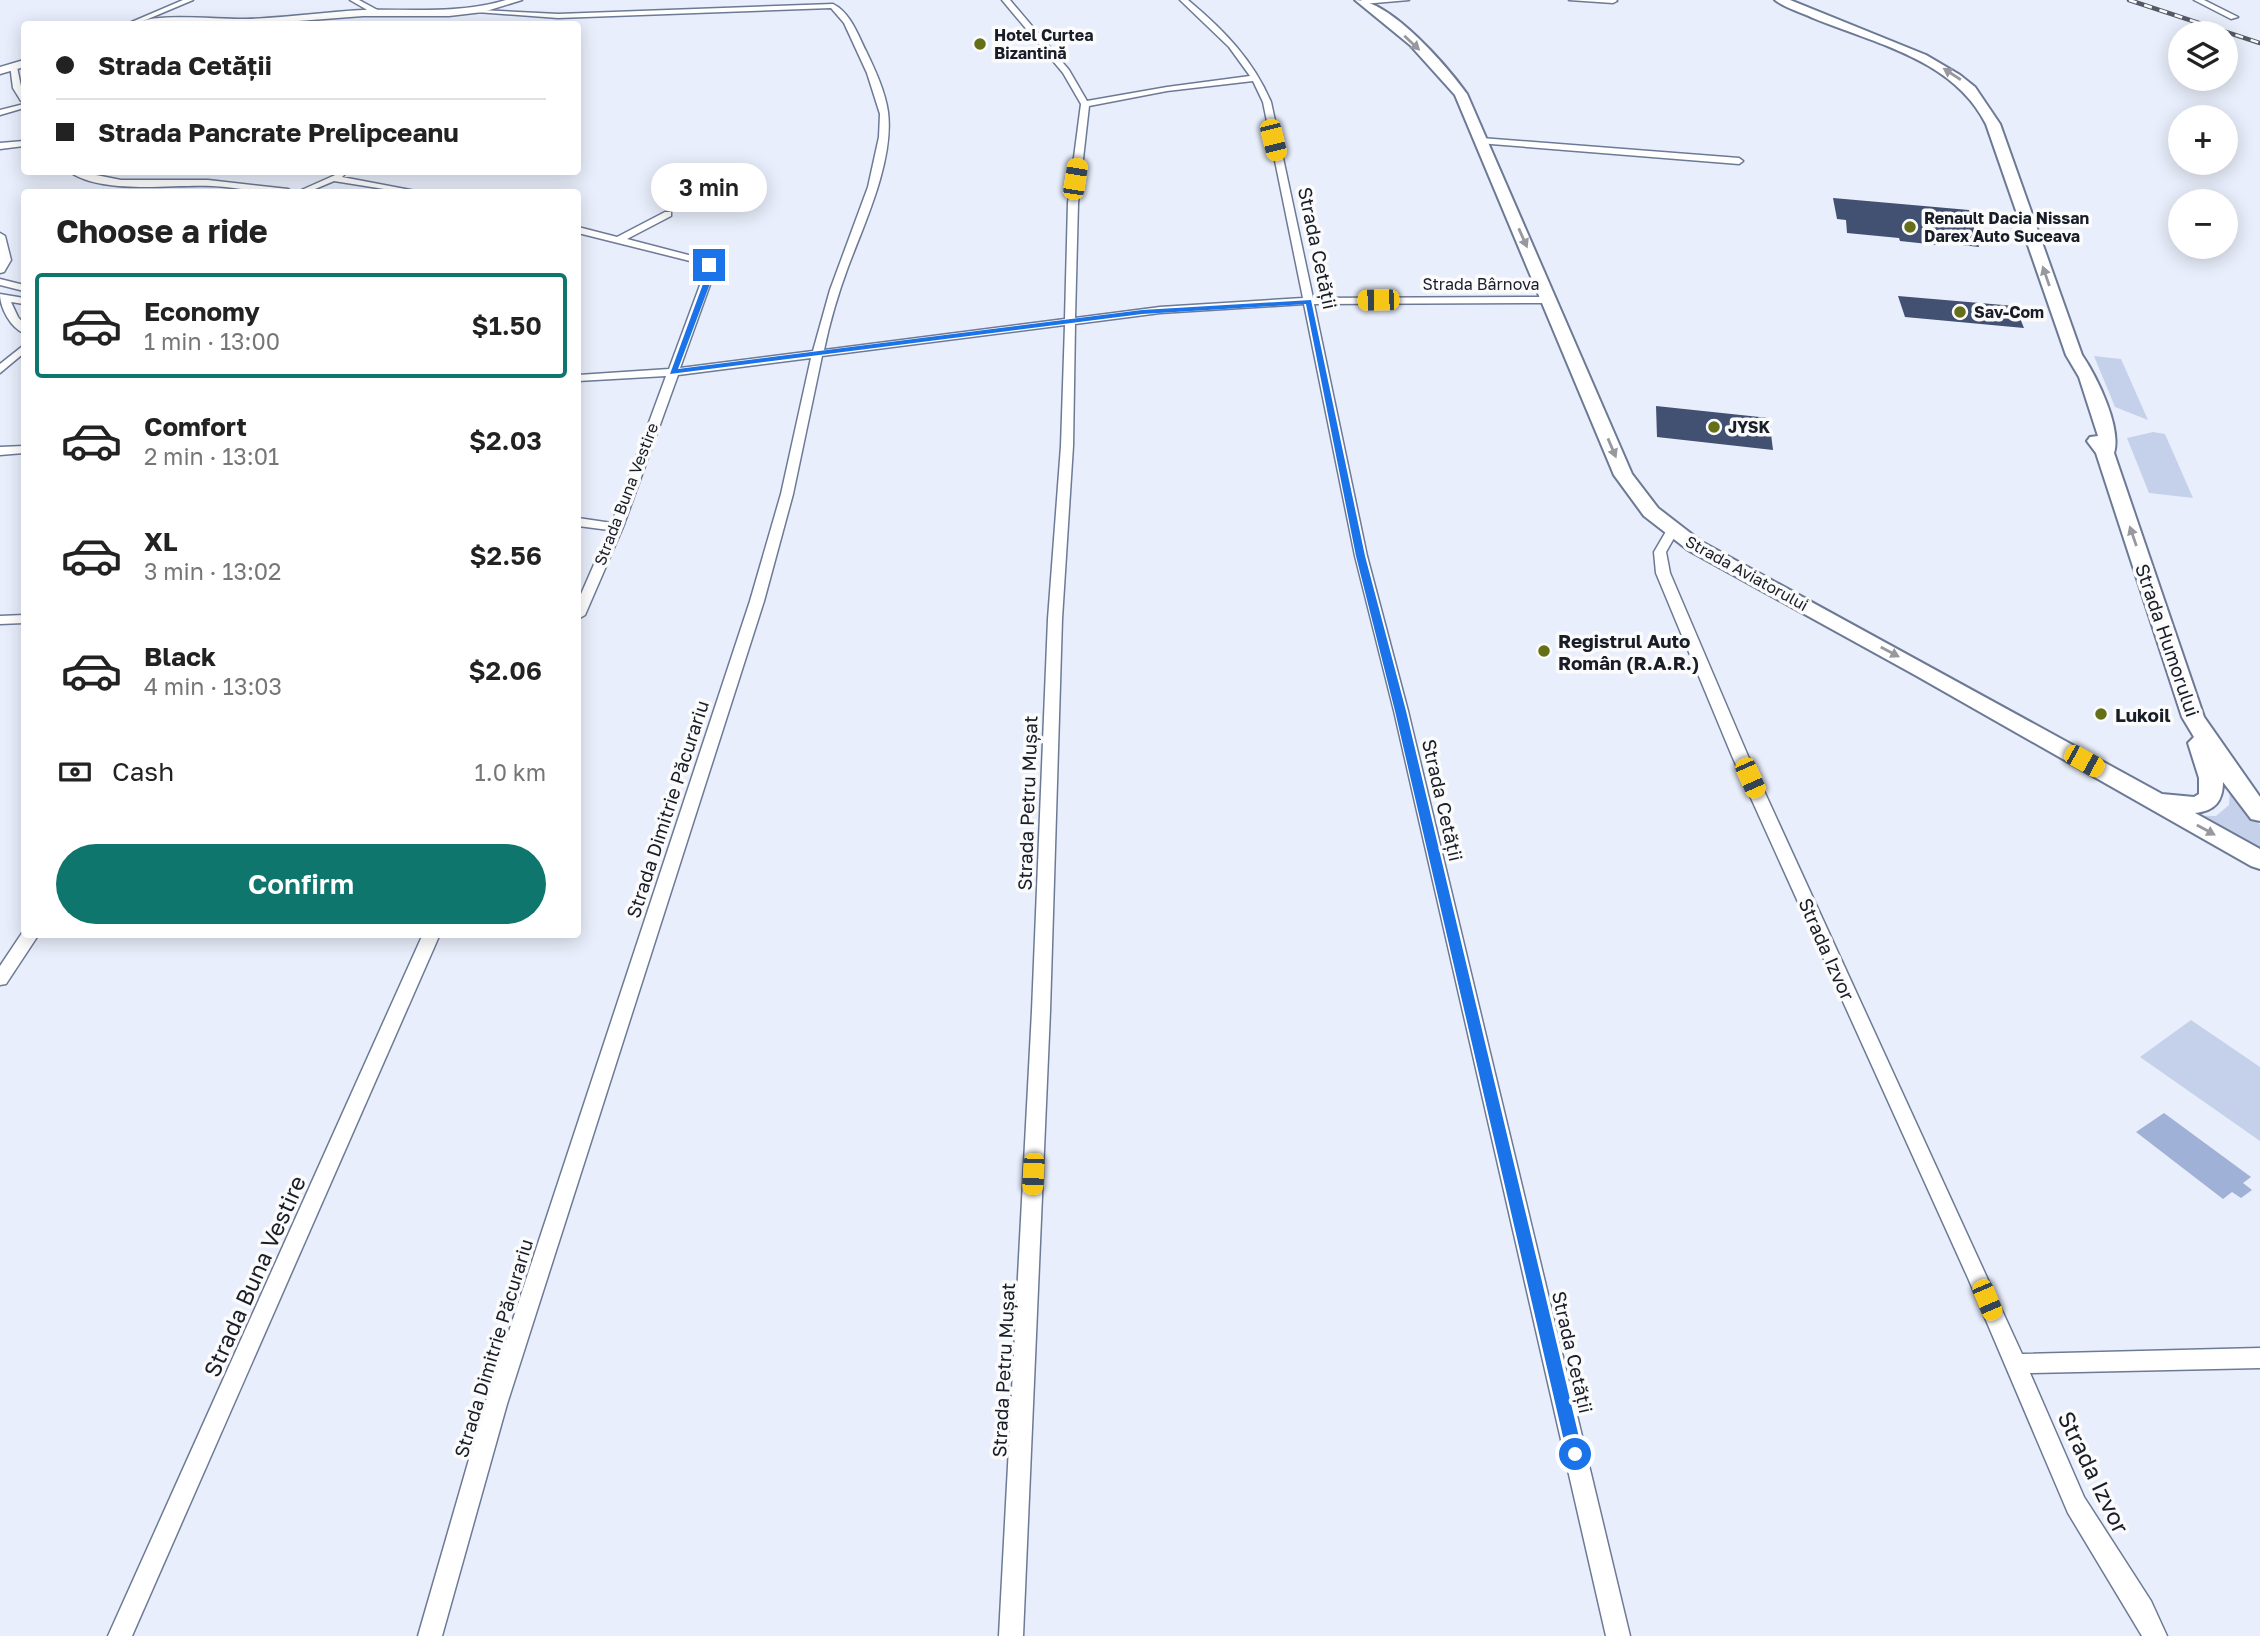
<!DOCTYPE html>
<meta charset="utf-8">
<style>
body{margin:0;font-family:"Golos Text",sans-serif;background:#f2f2f2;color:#222;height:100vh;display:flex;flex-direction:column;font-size:26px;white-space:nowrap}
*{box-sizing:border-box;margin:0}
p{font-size:23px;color:#767676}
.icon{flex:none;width:38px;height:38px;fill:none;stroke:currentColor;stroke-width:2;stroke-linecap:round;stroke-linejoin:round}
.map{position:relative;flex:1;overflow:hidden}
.panel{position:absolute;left:21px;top:189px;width:560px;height:749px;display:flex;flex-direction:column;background:#fff;border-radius:7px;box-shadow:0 4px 18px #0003}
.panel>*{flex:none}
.guide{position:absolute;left:21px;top:21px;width:560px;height:154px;border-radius:7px;box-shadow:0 4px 18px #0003;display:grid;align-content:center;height:154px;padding:0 35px;background:#fff}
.controls{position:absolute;left:2168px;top:21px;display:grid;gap:14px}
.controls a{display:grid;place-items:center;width:70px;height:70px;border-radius:50%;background:#fff;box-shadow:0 4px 18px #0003;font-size:35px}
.end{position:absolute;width:32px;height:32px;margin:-16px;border:9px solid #1a73e8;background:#fff;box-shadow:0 0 0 4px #fff}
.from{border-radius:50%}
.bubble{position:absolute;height:49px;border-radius:24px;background:#fff;box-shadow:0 4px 18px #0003;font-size:23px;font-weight:600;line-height:49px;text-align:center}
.car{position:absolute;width:21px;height:42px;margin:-21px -10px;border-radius:9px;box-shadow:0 0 5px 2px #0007;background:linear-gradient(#f5c518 24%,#345 0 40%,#f5c518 0 76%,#345 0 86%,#f5c518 0)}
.guide b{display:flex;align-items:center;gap:24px;height:66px;font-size:26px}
.guide b+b{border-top:2px solid #e0e0e0}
.guide i{width:18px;height:18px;background:#222}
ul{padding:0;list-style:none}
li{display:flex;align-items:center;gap:21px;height:105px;margin:0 14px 10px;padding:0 21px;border:4px solid transparent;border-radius:7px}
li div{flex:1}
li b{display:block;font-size:26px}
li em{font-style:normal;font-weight:600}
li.active{border-color:#0f766e}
li>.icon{width:63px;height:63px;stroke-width:1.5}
h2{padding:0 35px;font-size:32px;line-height:84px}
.pay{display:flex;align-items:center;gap:18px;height:77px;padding:0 35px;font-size:26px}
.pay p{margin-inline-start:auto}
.primary-button{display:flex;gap:14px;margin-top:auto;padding:14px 35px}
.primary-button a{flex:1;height:80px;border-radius:42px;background:#0f766e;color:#fff;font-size:28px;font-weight:600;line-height:80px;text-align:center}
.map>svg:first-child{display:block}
.green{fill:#c5d1eb}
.water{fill:#a0b1d7}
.building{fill:#425071}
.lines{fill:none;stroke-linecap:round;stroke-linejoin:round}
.minor-casing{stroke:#6d7a96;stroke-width:3}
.secondary-casing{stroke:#6d7a96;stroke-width:3}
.primary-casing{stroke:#6d7a96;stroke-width:4}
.minor{fill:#fff;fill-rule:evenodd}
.secondary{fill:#fff;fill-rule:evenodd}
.primary{fill:#fff;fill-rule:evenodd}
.rail-casing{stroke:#545965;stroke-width:4.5}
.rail{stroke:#fbfbfb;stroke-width:2.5;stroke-dasharray:8;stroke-linecap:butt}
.oneway{fill:#97999e}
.route{fill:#1a73e8}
.poi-dot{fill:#646f17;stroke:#fbfbfb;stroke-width:2.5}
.labels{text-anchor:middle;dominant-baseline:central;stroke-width:7;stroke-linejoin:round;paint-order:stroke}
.far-poi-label{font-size:16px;font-weight:bold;fill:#181d28;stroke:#fbfbfb;text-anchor:start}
.far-street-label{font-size:16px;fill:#181d28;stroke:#fbfbfb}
.street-label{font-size:19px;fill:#181d28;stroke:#fbfbfb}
.poi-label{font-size:19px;font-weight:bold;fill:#181d28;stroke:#fbfbfb;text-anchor:start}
.near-street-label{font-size:23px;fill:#181d28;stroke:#fbfbfb}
</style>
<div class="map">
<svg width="2260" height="1636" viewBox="0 0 2260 1636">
<rect width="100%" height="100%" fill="#e8eefb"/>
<g class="green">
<path d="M2094,356L2121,359L2148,420L2115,407Z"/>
<path d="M2153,432L2165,434L2193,498L2149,493L2127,438Z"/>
<path d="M2230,789L2260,825V856L2186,815L2216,816L2229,805Z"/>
<path d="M2191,1020L2260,1067V1141L2140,1057Z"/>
</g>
<path class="water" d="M2164,1113L2251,1177L2243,1183L2252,1190L2241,1198L2232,1192L2223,1199L2136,1132Z"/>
<g class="building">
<path d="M1833,198L1969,210L1979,247L1936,242L1937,245L1900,241L1899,238L1847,233L1846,220L1837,219Z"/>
<path d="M1898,296L2015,306L2024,328L1905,317Z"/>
<path d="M1656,406L1769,418L1773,450L1657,437Z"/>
</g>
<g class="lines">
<g class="minor-casing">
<g id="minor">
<path d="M183,0H193L136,24H127Z"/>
<path d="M350,0H359L383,13L376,15Z"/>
<path d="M1002,0H1010L1069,70L1087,101L1167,87L1250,76L1229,47L1180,0H1188C1224,30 1253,60 1271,102L1313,298L1550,297L1555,300L1550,303L1314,304L1367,556L1408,711L1630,1636H1606L1394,711L1355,556L1304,304L1160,313L1075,324L1073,446L1062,619L1050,1011L1023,1636H999L1032,1011L1048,619L1061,446L1065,325L822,356L793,494L764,601L507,1404L442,1636H418L485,1404L750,601L781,494L811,358L678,375L623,527L585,615L578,619V601L609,530L578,526V518L612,523L666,376L578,381V375L669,369L706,269L694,262L578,233V227L617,237L665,212H671V216L627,239L700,258L715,266L716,268L680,368L813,351L830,290L868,187L879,137L880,114L867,73L844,23L831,8L558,18L476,12L480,10L558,14L833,4C850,12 858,35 866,51C875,70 885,91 888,112C894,160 865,222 848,267C838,294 830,321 824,350L1065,319L1068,203L1081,104L1063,73ZM1253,81L1263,102L1303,298L1160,307L1075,318L1078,203L1089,106L1167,91Z"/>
<path d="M1362,0H1409L1363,4L1359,2Z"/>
<path d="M1569,0H1616L1617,1L1613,3Z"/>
<path d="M2194,0H2204L2238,17L2231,19Z"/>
<path d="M10,65L17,67L24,101H21L13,88Z"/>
<path d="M24,104V108L0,115V110Z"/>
<path d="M1481,138L1739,158L1743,161L1739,164L1478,143V139Z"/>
<path d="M24,141V146L0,149V143Z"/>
<path d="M70,172H81L121,180H208L288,189L293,192C266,195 239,187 212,186C173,184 103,195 70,172Z"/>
<path d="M342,172L345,174L342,177L421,192H403L334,181L308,192H297Z"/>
<path d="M0,233L5,236L11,260L4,272L0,273Z"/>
<path d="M0,279L24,285V291L0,285Z"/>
<path d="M0,294L24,298V304L11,302L18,317L24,324V333C11,328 0,308 0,294Z"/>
<path d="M24,345V353L0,373V364Z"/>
<path d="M0,447L24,446V453L0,455Z"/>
<path d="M1672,527L1678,531L1666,552L1670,573L1748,756L2022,1354L2260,1348V1368L2030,1373L2084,1497L2151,1601L2167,1636H2142L2068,1513L1968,1278L1732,756L1656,573L1654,552L1668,528Z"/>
<path d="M24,615V623L0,624V616Z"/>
<path d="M24,930V934H39L6,984L0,985V966Z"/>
<path d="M423,934H440L132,1636H108Z"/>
</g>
</g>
<g class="secondary-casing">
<g id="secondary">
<path d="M506,0H522L483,12L449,16H363L259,24H136C153,12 222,20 246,19C285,18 324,12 363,10C411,9 460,14 506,0Z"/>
<path d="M24,60V67L0,74V67Z"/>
</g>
</g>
<g class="primary-casing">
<path id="primary" d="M1355,0C1390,0 1447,66 1467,94L1632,474L1658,508L1702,542L2162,794L2194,797L2199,794V778L2188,743L2194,737L2182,717L2096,453L2087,441L2090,437L2098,436L2079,377L2066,355L1986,124C1953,59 1876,44 1813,18C1801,12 1785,8 1775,0H1790L1926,55L1960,75L1975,87L2000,124L2082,355C2097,377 2122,428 2114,453L2204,717L2260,797V821L2251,819L2223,782C2223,801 2215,811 2195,813L2260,849V869L2251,866L1915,675L1688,550L1644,516L1614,475L1455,95L1410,45Z"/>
</g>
<use href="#minor" class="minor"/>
<use href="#secondary" class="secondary"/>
<use href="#primary" class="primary"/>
<g class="rail-casing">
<path id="rail" d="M2129,0L2260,43"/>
</g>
<use href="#rail" class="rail"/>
</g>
<defs><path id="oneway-solid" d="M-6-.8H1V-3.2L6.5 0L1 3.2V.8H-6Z" transform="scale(1.75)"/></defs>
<g class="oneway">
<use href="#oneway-solid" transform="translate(1412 43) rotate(43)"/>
<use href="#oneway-solid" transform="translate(1952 74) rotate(-147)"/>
<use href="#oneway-solid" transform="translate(1523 238) rotate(66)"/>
<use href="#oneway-solid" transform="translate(2046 276) rotate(-109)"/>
<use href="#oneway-solid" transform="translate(1612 448) rotate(67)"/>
<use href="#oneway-solid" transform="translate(2133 536) rotate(-109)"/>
<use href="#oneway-solid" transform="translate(1890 652) rotate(28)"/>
<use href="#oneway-solid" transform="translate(2206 830) rotate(29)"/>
</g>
<path class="route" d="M707,264H712L714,273L678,369L1142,310L1311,300L1365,556L1406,711L1583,1454L1580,1460L1575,1462L1569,1460L1567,1454L1395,711L1356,556L1306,304L1142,314L670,374L707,273Z"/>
<g class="poi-dot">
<circle cx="980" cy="44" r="7"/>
<circle cx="1910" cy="227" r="7"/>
<circle cx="1960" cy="312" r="7"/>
<circle cx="1714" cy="427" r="7"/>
<circle cx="1544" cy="651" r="7"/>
<circle cx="2101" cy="714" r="7"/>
</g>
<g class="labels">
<g class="far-poi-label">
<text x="994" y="35">Hotel Curtea<tspan x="994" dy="18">Bizantină</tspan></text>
<text x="1924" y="218">Renault Dacia Nissan<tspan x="1924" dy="18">Darex Auto Suceava</tspan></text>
<text x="1974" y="312">Sav-Com</text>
<text x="1728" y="427">JYSK</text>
</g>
<g class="far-street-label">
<text x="1481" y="284">Strada Bârnova</text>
<text transform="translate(626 494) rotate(-69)">Strada Buna Vestire</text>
<text transform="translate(1747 573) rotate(29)">Strada Aviatorului</text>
</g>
<g class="street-label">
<text transform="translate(1318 248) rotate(78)">Strada Cetății</text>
<text transform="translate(2168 640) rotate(71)">Strada Humorului</text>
<text transform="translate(1443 800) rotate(77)">Strada Cetății</text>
<text transform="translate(1027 803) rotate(-88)">Strada Petru Mușat</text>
<text transform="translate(667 809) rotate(-72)">Strada Dimitrie Păcurariu</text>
<text transform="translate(1827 949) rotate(66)">Strada Izvor</text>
<text transform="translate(493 1348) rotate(-73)">Strada Dimitrie Păcurariu</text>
<text transform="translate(1573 1352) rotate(77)">Strada Cetății</text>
<text transform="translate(1003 1370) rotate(-87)">Strada Petru Mușat</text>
</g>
<g class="poi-label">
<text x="1558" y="640">Registrul Auto<tspan x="1558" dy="22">Român (R.A.R.)</tspan></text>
<text x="2115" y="714">Lukoil</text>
</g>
<g class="near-street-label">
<text transform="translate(254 1276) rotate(-66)">Strada Buna Vestire</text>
<text transform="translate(2094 1472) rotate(64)">Strada Izvor</text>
</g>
</g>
</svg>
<div class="controls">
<a><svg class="icon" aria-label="layers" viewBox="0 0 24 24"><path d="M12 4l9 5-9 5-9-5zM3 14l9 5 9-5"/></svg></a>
<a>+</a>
<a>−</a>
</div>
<i class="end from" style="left:1575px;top:1454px"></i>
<i class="end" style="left:709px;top:265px"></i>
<div class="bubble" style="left:651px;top:163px;width:116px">3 min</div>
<i class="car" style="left:1273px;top:140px;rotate:166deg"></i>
<i class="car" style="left:1075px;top:179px;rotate:9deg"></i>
<i class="car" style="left:1378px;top:300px;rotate:269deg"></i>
<i class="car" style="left:2084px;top:761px;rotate:119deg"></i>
<i class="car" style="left:1750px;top:778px;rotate:156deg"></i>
<i class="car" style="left:1033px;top:1174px;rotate:183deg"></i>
<i class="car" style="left:1987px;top:1300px;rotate:157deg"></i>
<div class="guide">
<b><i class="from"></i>Strada Cetății</b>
<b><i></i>Strada Pancrate Prelipceanu</b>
</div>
<section class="panel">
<h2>Choose a ride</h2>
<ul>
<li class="active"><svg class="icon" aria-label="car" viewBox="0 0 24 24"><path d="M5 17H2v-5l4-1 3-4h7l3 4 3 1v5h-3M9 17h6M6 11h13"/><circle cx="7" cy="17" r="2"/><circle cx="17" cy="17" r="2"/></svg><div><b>Economy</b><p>1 min · 13:00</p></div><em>$1.50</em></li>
<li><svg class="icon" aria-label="car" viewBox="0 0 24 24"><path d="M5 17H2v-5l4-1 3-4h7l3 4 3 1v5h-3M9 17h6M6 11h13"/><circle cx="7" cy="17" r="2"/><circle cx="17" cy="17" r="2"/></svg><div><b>Comfort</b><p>2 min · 13:01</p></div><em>$2.03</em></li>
<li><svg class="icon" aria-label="car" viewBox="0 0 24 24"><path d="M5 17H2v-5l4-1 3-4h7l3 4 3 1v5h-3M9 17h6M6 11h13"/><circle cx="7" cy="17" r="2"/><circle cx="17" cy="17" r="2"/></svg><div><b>XL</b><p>3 min · 13:02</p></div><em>$2.56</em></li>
<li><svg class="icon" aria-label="car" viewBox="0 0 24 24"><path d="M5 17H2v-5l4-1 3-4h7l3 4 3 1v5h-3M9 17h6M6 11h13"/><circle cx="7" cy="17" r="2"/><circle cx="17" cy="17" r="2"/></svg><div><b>Black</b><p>4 min · 13:03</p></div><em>$2.06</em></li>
</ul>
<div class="pay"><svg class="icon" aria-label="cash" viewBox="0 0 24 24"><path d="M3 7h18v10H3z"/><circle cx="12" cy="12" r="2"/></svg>Cash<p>1.0 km</p></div>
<div class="primary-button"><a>Confirm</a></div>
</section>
</div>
